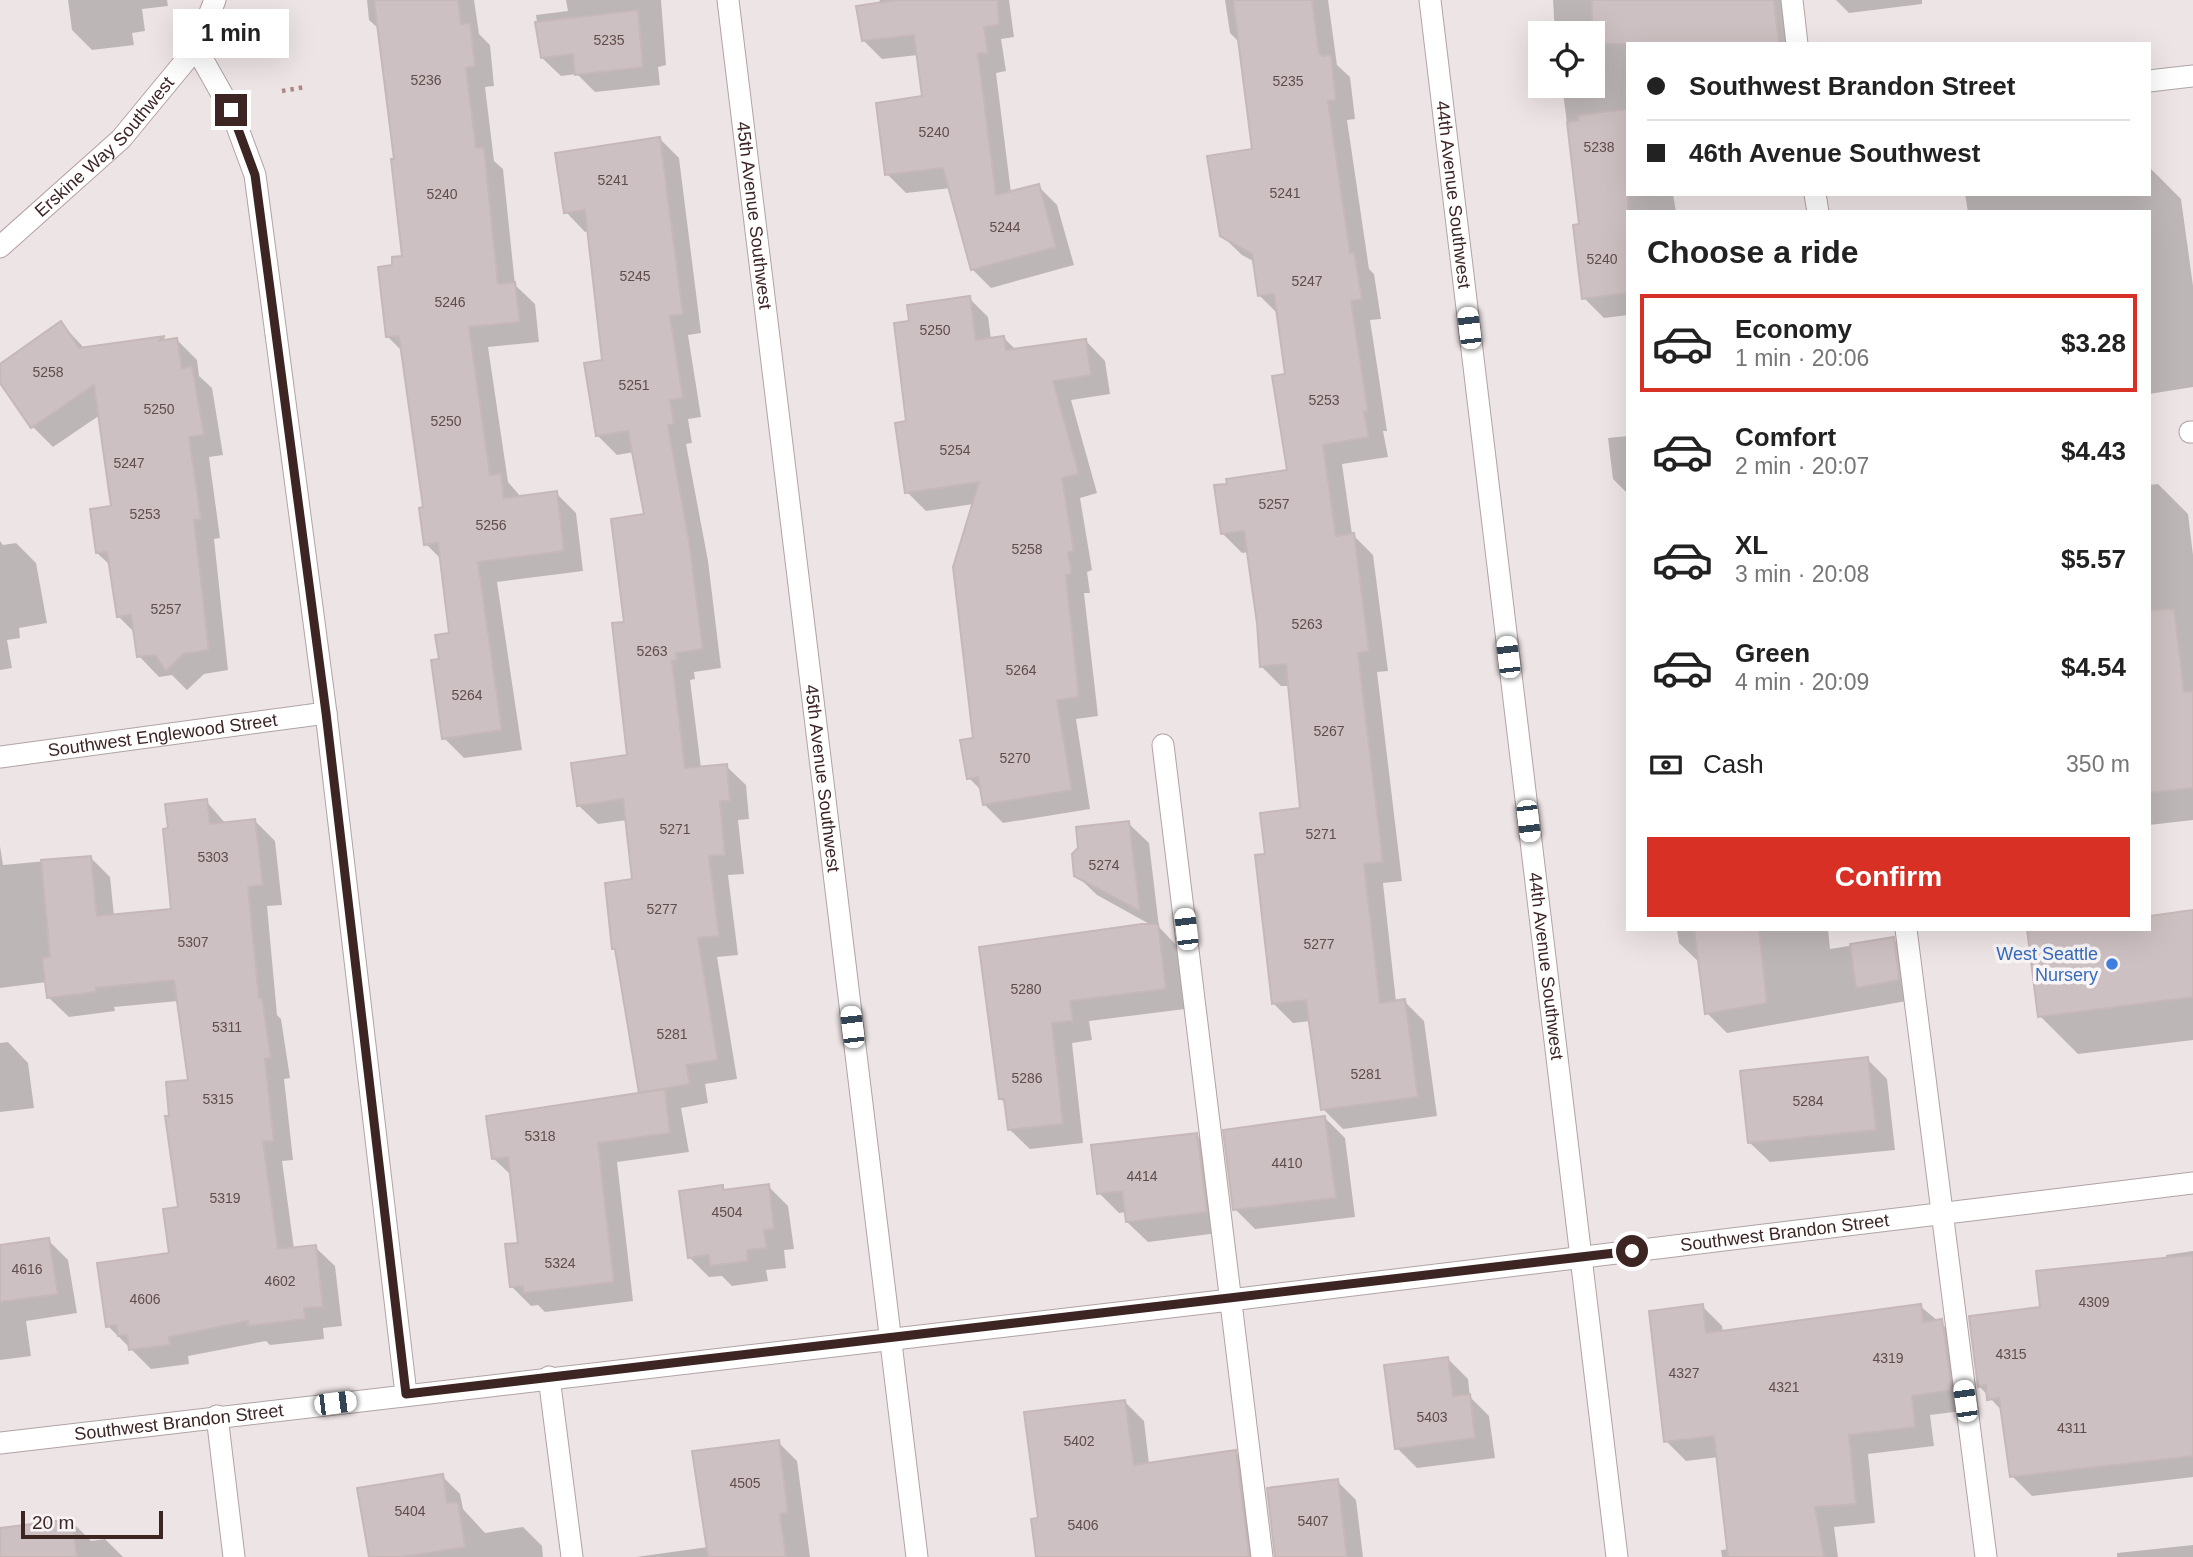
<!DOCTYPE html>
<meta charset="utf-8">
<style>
body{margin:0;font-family:Arial,sans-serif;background:#f2f2f2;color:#222;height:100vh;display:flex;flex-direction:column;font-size:26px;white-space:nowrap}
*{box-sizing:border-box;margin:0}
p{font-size:23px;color:#767676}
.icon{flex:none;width:38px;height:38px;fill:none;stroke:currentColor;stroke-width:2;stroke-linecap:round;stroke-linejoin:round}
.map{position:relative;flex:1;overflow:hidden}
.sheet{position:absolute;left:1626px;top:210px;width:525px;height:721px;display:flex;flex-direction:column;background:#fff;border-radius:0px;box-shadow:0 7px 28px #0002}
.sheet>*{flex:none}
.hud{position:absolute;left:1626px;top:42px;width:525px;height:154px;border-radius:0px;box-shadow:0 7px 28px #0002;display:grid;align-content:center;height:154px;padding:0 21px;background:#fff}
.tools{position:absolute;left:1528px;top:21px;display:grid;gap:14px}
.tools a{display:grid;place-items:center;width:77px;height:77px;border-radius:0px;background:#fff;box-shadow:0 7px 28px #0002;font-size:35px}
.scale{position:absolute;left:21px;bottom:18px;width:142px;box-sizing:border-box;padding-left:7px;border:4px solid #3d2524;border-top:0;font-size:19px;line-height:24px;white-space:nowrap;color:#3d2524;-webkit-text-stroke:5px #f9f4f5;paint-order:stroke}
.end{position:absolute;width:32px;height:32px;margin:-16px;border:9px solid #3d2524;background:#fff;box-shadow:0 0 0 4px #fff}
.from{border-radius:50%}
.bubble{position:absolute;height:49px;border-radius:0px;background:#fff;box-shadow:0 7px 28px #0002;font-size:23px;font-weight:800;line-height:49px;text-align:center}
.car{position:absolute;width:21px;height:42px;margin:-21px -10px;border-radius:9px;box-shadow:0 0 5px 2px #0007;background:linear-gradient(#fff 24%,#345 0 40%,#fff 0 76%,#345 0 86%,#fff 0)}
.hud b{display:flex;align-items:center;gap:24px;height:66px;font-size:26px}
.hud b+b{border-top:2px solid #e0e0e0}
.hud i{width:18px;height:18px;background:#222}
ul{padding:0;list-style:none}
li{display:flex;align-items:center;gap:21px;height:98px;margin:0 14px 10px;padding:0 7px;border:4px solid transparent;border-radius:0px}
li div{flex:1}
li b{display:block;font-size:26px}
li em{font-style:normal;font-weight:800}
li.selected{border-color:#d93025}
li>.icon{width:63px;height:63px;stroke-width:1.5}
h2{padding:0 21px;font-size:32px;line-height:84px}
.pay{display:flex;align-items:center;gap:18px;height:77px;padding:0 21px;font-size:26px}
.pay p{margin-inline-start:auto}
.button{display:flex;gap:14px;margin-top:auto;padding:14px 21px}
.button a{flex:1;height:80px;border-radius:0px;background:#d93025;color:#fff;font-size:28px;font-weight:800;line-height:80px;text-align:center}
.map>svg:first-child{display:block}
.shadow{fill:#0003}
.building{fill:#cdc0c2;stroke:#c6b7b8;stroke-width:2}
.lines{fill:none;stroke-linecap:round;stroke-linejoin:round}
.lane-casing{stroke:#b1a3a3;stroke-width:23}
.street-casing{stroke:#b1a3a3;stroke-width:23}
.secondary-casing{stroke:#b5a0a1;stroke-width:23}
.path{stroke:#af8687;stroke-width:4.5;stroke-dasharray:3.5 5;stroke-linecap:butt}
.lane{stroke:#fff;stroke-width:21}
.street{stroke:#fff;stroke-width:21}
.secondary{stroke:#fff;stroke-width:21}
.route{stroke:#3d2524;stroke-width:9}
.shop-dot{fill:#3f7fe0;stroke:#f9f4f5;stroke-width:2.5}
.labels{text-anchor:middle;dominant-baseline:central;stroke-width:7;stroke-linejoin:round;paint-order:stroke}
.number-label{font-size:14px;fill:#614c4c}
.street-label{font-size:18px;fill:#3d2524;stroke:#f9f4f5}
.shop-label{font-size:18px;fill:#366cbe;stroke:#f9f4f5;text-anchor:end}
</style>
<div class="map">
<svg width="2193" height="1557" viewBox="0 0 2193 1557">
<rect width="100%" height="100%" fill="#ede4e5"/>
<g class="shadow">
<path d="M68,0H167L168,6L142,9L145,31L132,33L134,45L92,50L72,30Z"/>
<path d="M367,0H474L479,34L490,45L494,86L485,87L494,161L503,169L515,285L535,304L539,342L488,347L508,482L521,497L556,493L576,513L583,571L497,582L522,750L464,758L444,738L441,660L450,634L442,560L426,544L425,509L402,351L387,336L394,267L404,258L396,161L380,30L369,20Z"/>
<path d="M566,0H661L666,65L658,67L660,85L595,92L577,74L561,76L542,58L536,15L568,11Z"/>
<path d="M880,0H1009L1014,37L1001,39L1006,71L996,73L1011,193L1038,186L1057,205L1074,265L991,288L972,269L951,188L906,193L887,174L924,97L918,55L882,59L863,40Z"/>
<path d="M1225,0H1328L1337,65L1350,77L1355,119L1347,120L1369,269L1374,274L1381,319L1370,320L1387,431H1383L1388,457L1342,464L1352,534L1373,555L1388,671L1377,672L1402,881L1383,883L1396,1002L1404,1001L1424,1021L1437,1116L1343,1129L1323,1109L1310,1021L1293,1023L1273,1003L1267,856L1302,810L1289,686H1281L1262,667L1249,552L1242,553L1222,533L1289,472L1287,375L1279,315L1259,295L1255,262L1242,255L1221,235L1254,151L1240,43L1230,33Z"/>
<path d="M1553,0H1789L1796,44H1628V194H1673L1676,212H1628V315L1604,318L1584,298L1581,226L1562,86H1592V33H1555Z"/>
<path d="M1836,0H1922V4L1849,13Z"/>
<path d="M660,139L679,158L701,333L688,335L701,417L688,419L692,443L686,444L708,561L721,668L694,672L695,679L690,680L701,768L726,766L746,785L749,819L738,820L744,874L728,875L738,955L717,957L737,1079L705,1084L708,1103L681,1108L689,1152L617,1162L633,1301L545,1312L538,1305L531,1306L512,1287L520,1245L512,1176L494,1159L643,1094L617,952L614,948L634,881L627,820L598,824L578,805L629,756L626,623L646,515L634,452L617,455L597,435L604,362L589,231L585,232L566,212Z"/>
<path d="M2149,167L2181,199L2193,286V387L2149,394V212H1968L1965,194H2149Z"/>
<path d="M969,298L988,317L991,339L1004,338L1016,350L1086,341L1105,361L1110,394L1071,400L1097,493L1080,498L1092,570L1087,572L1090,593H1084L1098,716L1076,719L1090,809L1003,823L984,804L982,791L969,778L975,739L974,504L926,511L907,492L911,323Z"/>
<path d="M61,323L85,349L164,338L167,341L176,339L197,360L199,376L212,388L223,455L209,457L220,538L214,539L228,670L204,674L187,690L172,675L159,677L139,656L136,634L118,616L111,566L97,553L113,507L100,415L53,447L33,427L0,380V366Z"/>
<path d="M1628,436V494L1613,479L1608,438Z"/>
<path d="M2158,484L2188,514L2193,555V820L2149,825V485Z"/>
<path d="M0,541L3,545L16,543L36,563L47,623L19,628L20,638L7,640L12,668L0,670Z"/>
<path d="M206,801L226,824L255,821L275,841L282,905L267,906L277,1015L281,1019L290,1078L284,1079L293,1160L282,1161L294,1249L315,1247L335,1266L342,1326L323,1328L324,1339L270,1345L266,1341L188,1356L189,1364L151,1369L108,1326L171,1254L180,1208L171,1117L190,1081L178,1001L114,1007L115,1011L69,1017L49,998L47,982L0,988V846L3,865L90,857L110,877L114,916L173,910L170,829Z"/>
<path d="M1128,823L1149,843L1159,927L1177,946L1185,1009L1089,1021L1092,1040L1072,1043L1083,1143L1030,1149L1009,1129L1007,1105L1001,1099L981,949L1153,926L1097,895L1076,875Z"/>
<path d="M2193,912V1040L2078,1054L2040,1016L2149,929V918Z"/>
<path d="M1677,929H1828L1830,949L1893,939L1913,959L1918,999L1727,1033L1707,1013L1700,963L1679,943Z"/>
<path d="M8,1042L28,1063L34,1108L0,1112V1043Z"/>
<path d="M1867,1059L1887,1079L1895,1150L1770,1162L1749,1142Z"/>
<path d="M1325,1118L1345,1138L1355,1217L1255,1229L1235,1209Z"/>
<path d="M1196,1135L1217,1155L1226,1232L1148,1242L1127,1222L1126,1212L1119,1213L1099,1193Z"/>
<path d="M768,1186L788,1206L794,1249L784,1250L786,1268L766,1270L768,1281L732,1286L722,1276L709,1277L689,1257L722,1187L726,1191Z"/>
<path d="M48,1240L68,1260L77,1313L26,1321L31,1356L0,1360V1245Z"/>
<path d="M2193,1251V1477L2032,1496L2012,1476L2003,1412L1979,1386L2042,1309L2166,1259V1255Z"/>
<path d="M1702,1306L1722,1326L1723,1332L1920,1306L1962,1341L1970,1410L1930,1415L1934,1446L1868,1454L1875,1523L1834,1527L1838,1557H1722L1721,1550L1729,1549L1719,1457L1686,1461L1666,1441Z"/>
<path d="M1448,1359L1468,1379L1470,1397L1489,1416L1495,1458L1417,1468L1397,1448Z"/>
<path d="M1125,1402L1144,1421L1149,1464L1235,1452L1254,1471L1265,1557H1037L1040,1519Z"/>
<path d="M778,1442L797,1461L810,1557H636L708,1547Z"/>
<path d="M442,1476L460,1494L463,1509L485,1533L523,1527L542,1546L543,1557H370Z"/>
<path d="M1337,1481L1356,1500L1363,1557H1277Z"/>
<path d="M71,1521L91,1541L105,1539L123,1557H13Z"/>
<path d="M2193,1545V1557H2117V1553Z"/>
</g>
<g class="building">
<path d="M374,0H458L461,24L470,23L475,66L466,68L476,148L484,147L498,284L515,282L520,322L469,327L490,475L501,473L504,498L557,491L564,551L478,562L502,730L442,739L431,660L439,659L435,635L449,633L438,543L424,545L419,508L423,507L399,336L386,337L378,267L392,265V257L402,256L391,159H394Z"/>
<path d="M897,0H998L999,25L984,27L988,53L978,54L996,195L1039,184L1056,247L971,270L943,168L885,175L876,103L922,96L914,35L862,41L856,6Z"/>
<path d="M1233,0H1312L1319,53L1323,56L1331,55L1336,100L1328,101L1350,253L1354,252L1362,299L1351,301L1368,411L1364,412L1369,437L1323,445L1336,536L1354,533L1369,651L1358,653L1383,862L1364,864L1380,1003L1405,999L1418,1097L1321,1110L1306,1000L1272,1004L1255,855L1265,854L1260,813L1300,808L1286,664L1260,667L1257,623L1244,531L1221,534L1214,485L1227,484L1226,479L1287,470L1272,376L1285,374L1274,294L1258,296L1252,254L1220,236L1207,156L1252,149Z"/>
<path d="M1592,0H1774L1779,44H1592Z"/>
<path d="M638,10L643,67L575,75L573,54L541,58L535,22Z"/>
<path d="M1628,109V293L1582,299L1573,225L1579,224L1567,122L1578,120L1577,115Z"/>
<path d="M660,137L683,314L670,316L683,398L670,400L674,424L668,425L689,541L703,649L676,653L677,660L672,661L685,768L727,764L730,801H720L725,855L709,856L719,936L698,938L718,1060L686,1065L690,1084L639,1093L615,949H612L605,883L632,879L623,799L577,806L571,763L627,755L612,623L624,622L611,519L644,514L628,431L596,436L584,363L602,360L585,210L564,213L555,153Z"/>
<path d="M970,296L976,340L1004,336L1006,350L1086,339L1091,375L1053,381L1079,474L1062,478L1074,551L1068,553L1072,574L1066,575L1079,697L1057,700L1072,790L983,805L978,777L967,779L960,740L973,738L953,567L979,482L905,493L895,423L906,421L894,323L909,321L907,305Z"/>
<path d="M61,321L79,348L165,336L158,341L177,338L182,369L192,366L204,435L189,437L201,519L194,520L209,650L183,654L166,671L155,655L137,657L131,615L117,617L107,552L96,553L90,509L111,506L94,385L31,428L0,383V364Z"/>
<path d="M2174,609L2184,692L2193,691V788L2149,793V610Z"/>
<path d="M207,799L210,824L255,819L263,885L248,887L259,998H262L271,1058L265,1059L274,1141L263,1142L278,1249L316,1245L323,1307L304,1308L305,1319L248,1326V1321L169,1337L170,1345L129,1350L127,1335L118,1336L116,1325L106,1327L97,1263L169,1253L163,1209L178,1207L165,1116H169L166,1082L188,1080L174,980L96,988V992L47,998L42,958L50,957L41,860L91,856L97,916L171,909L163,829L168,828L165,804Z"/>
<path d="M1129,821L1140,911L1074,876L1072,854L1078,848L1076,827Z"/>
<path d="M2193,910V997L2038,1017L2027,929H2149V916Z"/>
<path d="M1142,924H1158L1166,989L1070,1001L1073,1021L1052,1023L1063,1124L1008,1130L1004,1099H999L979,947Z"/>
<path d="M1694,929H1759L1767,1003L1705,1014Z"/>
<path d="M1894,937L1899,980L1856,988L1850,944Z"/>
<path d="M1868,1057L1876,1130L1748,1143L1740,1071Z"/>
<path d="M665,1089L670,1133L598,1143L614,1282L524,1293L523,1286L510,1287L505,1244L518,1243L508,1157L492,1159L486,1116Z"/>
<path d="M1325,1116L1336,1198L1233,1210L1223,1130Z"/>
<path d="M1197,1133L1207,1212L1126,1222L1122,1191L1097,1194L1091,1145Z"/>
<path d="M769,1184L774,1229L764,1230L767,1248L747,1250L748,1261L710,1266L709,1255L688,1258L679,1191L723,1185V1190Z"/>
<path d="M49,1238L58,1294L0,1302V1245Z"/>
<path d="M2193,1255V1456L2010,1477L1999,1398L1987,1400L1986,1385L1978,1387L1969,1316L2040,1307L2036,1271Z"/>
<path d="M1703,1304L1706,1333L1921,1304L1923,1322L1942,1319L1952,1390L1912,1396L1915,1427L1849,1435L1856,1504L1815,1507L1824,1557H1728L1714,1436L1664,1442L1649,1311Z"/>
<path d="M1448,1357L1453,1396L1470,1394L1475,1438L1395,1449L1384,1365Z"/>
<path d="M1125,1400L1134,1465L1236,1450L1249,1557H1036L1031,1519L1038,1518L1024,1412Z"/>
<path d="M779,1440L788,1513L780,1514L786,1557H708L692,1451Z"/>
<path d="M443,1474L447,1503L458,1502L465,1547L403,1557H369L357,1488Z"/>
<path d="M1338,1479L1347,1557H1275L1267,1488Z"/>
<path d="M72,1519L77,1557H0V1528Z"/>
</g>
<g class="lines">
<g class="lane-casing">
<g id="lane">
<path d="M1792,0L1797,44"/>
<path d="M2149,81L2193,76"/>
<path d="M1815,194L1818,212"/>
<path d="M2190,432H2193"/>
<path d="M1163,745L1262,1557"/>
<path d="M1906,929L1986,1557"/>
<path d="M549,1377L572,1557"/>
</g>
</g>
<g class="street-casing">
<g id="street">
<path id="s1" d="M728,0L917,1557"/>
<path id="s2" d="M1430,0L1617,1557"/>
<path d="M196,48L231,110L255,175L326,713L406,1394"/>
<path id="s3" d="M0,757L326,713"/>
<path d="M217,1416L234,1557"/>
<path id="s4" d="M0,1443L1230,1300L2193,1183"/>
</g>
</g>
<g class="secondary-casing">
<g id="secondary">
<path id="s5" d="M0,247L121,139L196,48L215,0"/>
</g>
</g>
<path class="path" d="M282,91L305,87"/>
<use href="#lane" class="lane"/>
<use href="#street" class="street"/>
<use href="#secondary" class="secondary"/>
</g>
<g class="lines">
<path class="route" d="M231,110L255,175L326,713L406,1394L1632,1251"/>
</g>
<circle class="shop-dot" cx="2112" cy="964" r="7"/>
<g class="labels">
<g class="number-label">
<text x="609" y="40">5235</text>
<text x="426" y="80">5236</text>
<text x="1288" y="81">5235</text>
<text x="934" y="132">5240</text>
<text x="1599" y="147">5238</text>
<text x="613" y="180">5241</text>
<text x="1285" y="193">5241</text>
<text x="442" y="194">5240</text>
<text x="1005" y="227">5244</text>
<text x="1602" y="259">5240</text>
<text x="635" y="276">5245</text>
<text x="1307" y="281">5247</text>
<text x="450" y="302">5246</text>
<text x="935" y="330">5250</text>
<text x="48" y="372">5258</text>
<text x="634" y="385">5251</text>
<text x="1324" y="400">5253</text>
<text x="159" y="409">5250</text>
<text x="446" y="421">5250</text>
<text x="955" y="450">5254</text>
<text x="129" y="463">5247</text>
<text x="1274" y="504">5257</text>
<text x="145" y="514">5253</text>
<text x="491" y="525">5256</text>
<text x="1027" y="549">5258</text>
<text x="166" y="609">5257</text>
<text x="1307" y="624">5263</text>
<text x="652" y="651">5263</text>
<text x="1021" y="670">5264</text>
<text x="467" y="695">5264</text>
<text x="1329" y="731">5267</text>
<text x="1015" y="758">5270</text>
<text x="675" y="829">5271</text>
<text x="1321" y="834">5271</text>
<text x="213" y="857">5303</text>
<text x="1104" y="865">5274</text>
<text x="662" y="909">5277</text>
<text x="193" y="942">5307</text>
<text x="1319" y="944">5277</text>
<text x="1026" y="989">5280</text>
<text x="227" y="1027">5311</text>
<text x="672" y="1034">5281</text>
<text x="1366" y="1074">5281</text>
<text x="1027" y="1078">5286</text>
<text x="218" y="1099">5315</text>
<text x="1808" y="1101">5284</text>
<text x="540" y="1136">5318</text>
<text x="1287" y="1163">4410</text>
<text x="1142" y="1176">4414</text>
<text x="225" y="1198">5319</text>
<text x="727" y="1212">4504</text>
<text x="560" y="1263">5324</text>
<text x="27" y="1269">4616</text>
<text x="280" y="1281">4602</text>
<text x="145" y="1299">4606</text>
<text x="2094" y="1302">4309</text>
<text x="2011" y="1354">4315</text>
<text x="1888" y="1358">4319</text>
<text x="1684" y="1373">4327</text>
<text x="1784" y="1387">4321</text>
<text x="1432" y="1417">5403</text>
<text x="2072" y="1428">4311</text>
<text x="1079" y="1441">5402</text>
<text x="745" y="1483">4505</text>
<text x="410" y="1511">5404</text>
<text x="1313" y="1521">5407</text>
<text x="1083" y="1525">5406</text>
</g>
<g class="street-label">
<text stroke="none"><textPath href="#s5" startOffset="145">Erskine Way Southwest</textPath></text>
<text stroke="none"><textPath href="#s2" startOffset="196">44th Avenue Southwest</textPath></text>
<text stroke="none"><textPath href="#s1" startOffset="217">45th Avenue Southwest</textPath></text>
<text stroke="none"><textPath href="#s3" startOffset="164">Southwest Englewood Street</textPath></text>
<text stroke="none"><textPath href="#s1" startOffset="784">45th Avenue Southwest</textPath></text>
<text stroke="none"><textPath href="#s2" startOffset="973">44th Avenue Southwest</textPath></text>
<text stroke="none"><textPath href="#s4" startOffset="1797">Southwest Brandon Street</textPath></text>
<text stroke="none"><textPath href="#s4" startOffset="180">Southwest Brandon Street</textPath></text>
</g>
<g class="shop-label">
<text x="2098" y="954">West Seattle<tspan x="2098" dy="21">Nursery</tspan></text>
</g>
</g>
</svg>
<div class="tools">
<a><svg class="icon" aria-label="locate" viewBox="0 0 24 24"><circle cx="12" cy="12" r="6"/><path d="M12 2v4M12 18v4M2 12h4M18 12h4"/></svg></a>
</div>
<div class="scale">20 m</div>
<i class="end from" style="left:1632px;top:1251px"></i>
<i class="end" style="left:231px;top:110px"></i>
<div class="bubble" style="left:173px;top:9px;width:116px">1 min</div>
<i class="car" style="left:1469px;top:328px;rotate:353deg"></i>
<i class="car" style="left:1508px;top:657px;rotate:353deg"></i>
<i class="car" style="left:1528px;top:821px;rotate:173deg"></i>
<i class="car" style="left:1186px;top:929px;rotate:353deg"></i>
<i class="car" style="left:852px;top:1027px;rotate:353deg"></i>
<i class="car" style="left:1965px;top:1401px;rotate:352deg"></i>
<i class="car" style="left:335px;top:1403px;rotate:83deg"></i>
<div class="hud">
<b><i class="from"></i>Southwest Brandon Street</b>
<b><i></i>46th Avenue Southwest</b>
</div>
<section class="sheet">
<h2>Choose a ride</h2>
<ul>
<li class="selected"><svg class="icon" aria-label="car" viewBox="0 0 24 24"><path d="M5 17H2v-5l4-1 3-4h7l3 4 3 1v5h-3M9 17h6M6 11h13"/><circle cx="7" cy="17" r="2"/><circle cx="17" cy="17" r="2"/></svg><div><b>Economy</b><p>1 min · 20:06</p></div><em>$3.28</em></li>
<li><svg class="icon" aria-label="car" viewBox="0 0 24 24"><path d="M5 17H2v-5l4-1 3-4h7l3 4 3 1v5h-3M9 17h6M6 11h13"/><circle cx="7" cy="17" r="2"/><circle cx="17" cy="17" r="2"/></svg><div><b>Comfort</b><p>2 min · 20:07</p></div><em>$4.43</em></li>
<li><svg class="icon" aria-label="car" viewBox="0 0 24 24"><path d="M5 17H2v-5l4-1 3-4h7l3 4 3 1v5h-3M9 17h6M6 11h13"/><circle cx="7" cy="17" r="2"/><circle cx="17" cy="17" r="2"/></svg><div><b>XL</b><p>3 min · 20:08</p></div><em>$5.57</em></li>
<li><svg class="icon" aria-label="car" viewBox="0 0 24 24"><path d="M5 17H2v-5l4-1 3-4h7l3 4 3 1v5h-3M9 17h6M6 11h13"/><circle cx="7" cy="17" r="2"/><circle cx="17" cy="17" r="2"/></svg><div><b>Green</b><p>4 min · 20:09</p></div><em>$4.54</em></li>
</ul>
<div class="pay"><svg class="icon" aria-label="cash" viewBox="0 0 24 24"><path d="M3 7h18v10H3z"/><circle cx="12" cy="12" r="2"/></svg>Cash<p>350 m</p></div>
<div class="button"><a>Confirm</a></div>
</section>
</div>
